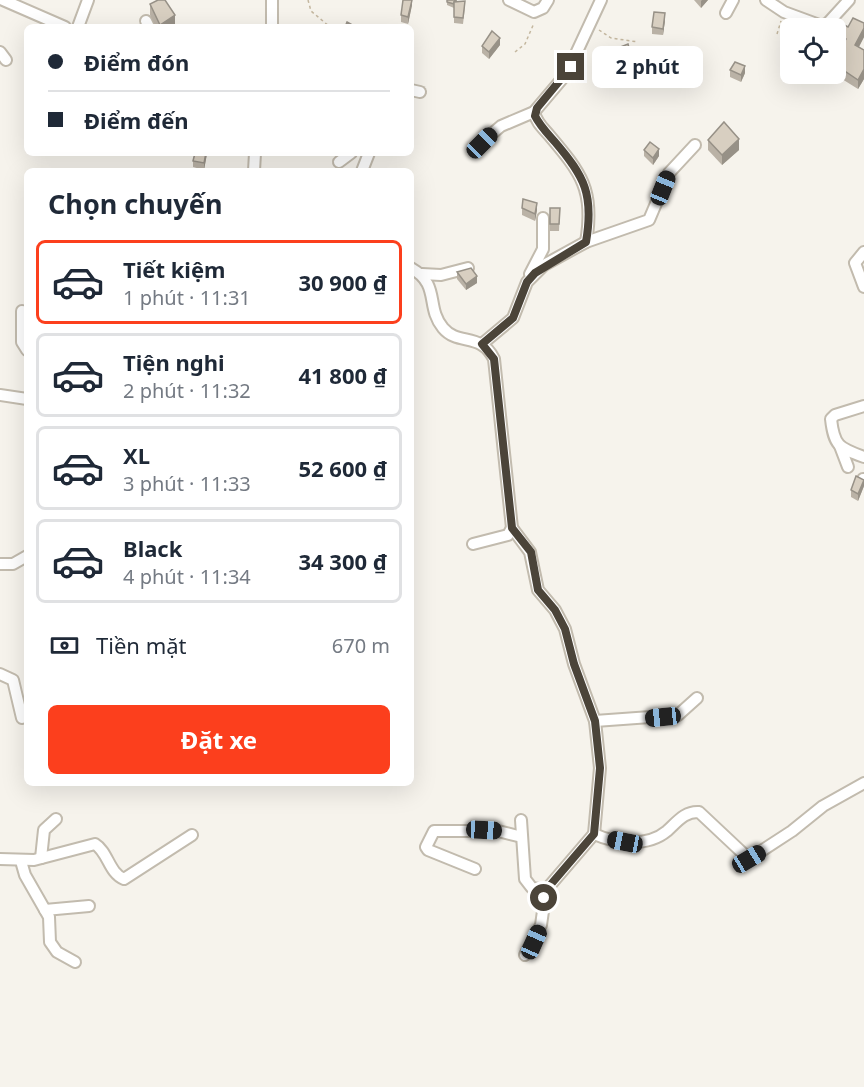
<!DOCTYPE html>
<html lang="vi">
<meta charset="utf-8">
<style>
body{margin:0;font-family:"Noto Sans",sans-serif;background:#f2f2f3;color:#1f2937;height:100vh;display:flex;flex-direction:column;font-size:22px;white-space:nowrap}
*{box-sizing:border-box;margin:0}
p{font-size:20px;color:#747a83}
.icon{flex:none;width:33px;height:33px;fill:none;stroke:currentColor;stroke-width:2;stroke-linecap:round;stroke-linejoin:round}
.map{position:relative;flex:1;overflow:hidden}
.details{position:absolute;left:24px;top:168px;width:390px;height:618px;display:flex;flex-direction:column;background:#fff;border-radius:9px;box-shadow:0 6px 24px #0002}
.details>*{flex:none}
.guide{position:absolute;left:24px;top:24px;width:390px;height:132px;border-radius:9px;box-shadow:0 6px 24px #0002;display:grid;align-content:center;height:132px;padding:0 24px;background:#fff}
.buttons{position:absolute;left:780px;top:18px;display:grid;gap:12px}
.buttons a{display:grid;place-items:center;width:66px;height:66px;border-radius:9px;background:#fff;box-shadow:0 6px 24px #0002;font-size:30px}
.end{position:absolute;width:27px;height:27px;margin:-14px;border:8px solid #4b4439;background:#fff;box-shadow:0 0 0 3px #fff}
.from{border-radius:50%}
.bubble{position:absolute;height:42px;border-radius:9px;background:#fff;box-shadow:0 6px 24px #0002;font-size:20px;font-weight:700;line-height:42px;text-align:center}
.car{position:absolute;width:18px;height:36px;margin:-18px -9px;border-radius:8px;box-shadow:0 0 4px 2px #0007;background:linear-gradient(#222 24%,#8ab4d8 0 40%,#222 0 76%,#8ab4d8 0 86%,#222 0)}
.guide b{display:flex;align-items:center;gap:21px;height:57px;font-size:22px}
.guide b+b{border-top:2px solid #e0e1e3}
.guide i{width:15px;height:15px;background:#1f2937}
ul{padding:0;list-style:none}
li{display:flex;align-items:center;gap:18px;height:84px;margin:0 12px 9px;padding:0 12px;border:3px solid #e0e1e3;border-radius:9px}
li div{flex:1}
li b{display:block;font-size:22px}
li em{font-style:normal;font-weight:700}
li.on{border-color:#fc3f1d}
li>.icon{width:54px;height:54px;stroke-width:1.5}
h2{padding:0 24px;font-size:27px;line-height:72px}
.pay{display:flex;align-items:center;gap:15px;height:66px;padding:0 24px;font-size:22px}
.pay p{margin-inline-start:auto}
.primary-button{display:flex;gap:12px;margin-top:auto;padding:12px 24px}
.primary-button a{flex:1;height:69px;border-radius:9px;background:#fc3f1d;color:#fff;font-size:24px;font-weight:700;line-height:69px;text-align:center}
.map>svg:first-child{display:block}
.lines{fill:none;stroke-linecap:round;stroke-linejoin:round}
.minor-casing{stroke:#c2bbae;stroke-width:14}
.path{stroke:#c4b79f;stroke-width:1.5;stroke-dasharray:3 3;stroke-linecap:butt}
.minor{stroke:#fff;stroke-width:10}
.wall{fill:#bab2a6}
.shaded-wall{fill:#979187}
.building{fill:#d8cfc1;stroke:#979187;stroke-width:1.5}
.route{stroke:#4b4439;stroke-width:8}
</style>
<div class="map">
<svg width="864" height="1087" viewBox="0 0 864 1087">
<rect width="100%" height="100%" fill="#f6f3ec"/>
<g class="lines">
<g class="minor-casing">
<g id="minor">
<path d="M3,0L65,27"/>
<path d="M272,0V27"/>
<path d="M509,0L534,12L543,8L548,0"/>
<path d="M766,0L784,12L822,26L828,23L849,0"/>
<path d="M726,13L733,0"/>
<path d="M146,21L149,27"/>
<path d="M78,27L88,0"/>
<path d="M0,52L6,60"/>
<path d="M411,90L420,92"/>
<path d="M534,112C536,122 543,128 549,135C581,173 595,190 586,242"/>
<path d="M481,143L501,126L534,112L567,73L601,0"/>
<path d="M339,162L351,153"/>
<path d="M254,171L255,153"/>
<path d="M362,171L369,153"/>
<path d="M864,252L855,263L864,287"/>
<path d="M411,268C441,285 425,306 443,328C458,346 481,332 494,359L512,528L530,552L538,590L555,610L565,629L574,664L595,721L600,768L594,834L546,890L541,925L525,955"/>
<path d="M422,274L441,275L468,268"/>
<path d="M530,274L543,249V218"/>
<path d="M22,311V342L27,350"/>
<path d="M482,344L513,318L527,282L544,265L586,242L649,220L669,173L695,145"/>
<path d="M0,395L27,399"/>
<path d="M864,406L835,415L831,419C834,446 839,448 864,457"/>
<path d="M840,446L848,467"/>
<path d="M863,479H864"/>
<path d="M473,544L508,535L512,528"/>
<path d="M0,564H13L27,556"/>
<path d="M0,674L13,680L22,718"/>
<path d="M595,721L678,715L697,698"/>
<path d="M521,820L525,879L532,888L546,890"/>
<path d="M594,834C616,844 648,847 667,831C677,822 685,811 699,812L749,859L792,831L823,806L864,783"/>
<path d="M41,858L44,830L56,819"/>
<path d="M0,859L34,860L95,844C108,852 109,873 124,879L192,835"/>
<path d="M21,861L25,875L49,917L50,942L57,952L75,962"/>
<path d="M475,869L428,850L426,847L434,831H498L522,837"/>
<path d="M45,910L89,906"/>
</g>
</g>
<g class="path">
<path d="M308,0L311,11L330,27"/>
<path d="M599,30L611,38L638,42"/>
<path d="M777,34L781,21"/>
<path d="M515,52L525,44L534,23"/>
</g>
<use href="#minor" class="minor"/>
</g>
<g class="wall">
<path d="M457,0V2L465,7L463,24L454,23V8L447,5V2Z"/>
<path d="M694,0H708L701,8Z"/>
<path d="M150,4L175,25L172,27H156L150,15Z"/>
<path d="M412,5L408,24L401,22V15Z"/>
<path d="M665,20L663,35L652,34V27Z"/>
<path d="M864,23V37L859,47L864,50V79L858,89L834,74H836V57L842,46L836,42V32L848,27Z"/>
<path d="M500,45L489,59L482,53V46Z"/>
<path d="M618,48L632,60L642,74L631,80L627,68L623,69L618,55Z"/>
<path d="M730,70L745,73L741,82L730,77Z"/>
<path d="M708,140L739,150L722,165L708,150Z"/>
<path d="M644,150L659,156L653,165L644,156Z"/>
<path d="M207,153L204,170L193,167V161Z"/>
<path d="M522,208L537,210L535,221L522,215Z"/>
<path d="M550,208H560L559,231H550Z"/>
<path d="M457,272L477,283L466,290L457,279Z"/>
<path d="M864,486L858,501L851,497V490Z"/>
</g>
<g class="shaded-wall">
<path d="M412,0V5L408,24V17Z"/>
<path d="M702,0H708L701,8V1Z"/>
<path d="M665,13V20L663,35V29Z"/>
<path d="M175,15V25L172,27H160V25Z"/>
<path d="M864,28V37L855,54V45Z"/>
<path d="M500,38V45L489,59V52Z"/>
<path d="M627,61V68L623,69V63Z"/>
<path d="M745,66V73L741,82V75Z"/>
<path d="M642,67V74L631,80V73Z"/>
<path d="M864,69V79L858,89V80Z"/>
<path d="M739,139V150L722,165V155Z"/>
<path d="M659,149V156L653,165V158Z"/>
<path d="M206,153L207,154L204,170V163Z"/>
<path d="M537,203V210L535,221V214Z"/>
<path d="M477,276V283L466,290V284Z"/>
<path d="M864,480V486L858,501V494Z"/>
</g>
<g class="building">
<path d="M158,0H165L175,15L160,25L150,4Z"/>
<path d="M403,0H412L408,17L401,15Z"/>
<path d="M447,0H456L454,2V4L447,2Z"/>
<path d="M465,1L463,18L454,17V2Z"/>
<path d="M654,12L665,13L663,29L652,27Z"/>
<path d="M853,18L864,23V28L855,45L864,50V69L858,80L836,65V57L846,39L836,32L841,23L848,27Z"/>
<path d="M347,22L354,26L353,27H345Z"/>
<path d="M492,31L500,38L489,52L482,46Z"/>
<path d="M628,44L632,59L623,63L618,48Z"/>
<path d="M638,59L642,67L631,73L627,61Z"/>
<path d="M735,62L745,66L741,75L730,70Z"/>
<path d="M724,122L739,139L722,155L708,140Z"/>
<path d="M650,142L659,149L653,158L644,150Z"/>
<path d="M195,153H206L204,163L193,161Z"/>
<path d="M523,199L537,203L535,214L522,208Z"/>
<path d="M550,208H560L559,224H550Z"/>
<path d="M471,268L477,276L466,284L457,272Z"/>
<path d="M856,476L864,480L858,494L851,490Z"/>
</g>
<g class="lines">
<path class="route" d="M544,898L546,890L594,834L600,768L595,721L574,664L565,629L555,610L538,590L531,552L512,528L494,359L482,344L513,318L527,282L535,273L586,242C594,195 585,177 555,142C548,134 540,126 535,116L537,108L571,67"/>
</g>
</svg>
<div class="buttons">
<a><svg class="icon" aria-label="locate" viewBox="0 0 24 24"><circle cx="12" cy="12" r="6"/><path d="M12 2v4M12 18v4M2 12h4M18 12h4"/></svg></a>
</div>
<i class="end from" style="left:544px;top:898px"></i>
<i class="end" style="left:571px;top:67px"></i>
<div class="bubble" style="left:592px;top:46px;width:111px">2 phút</div>
<i class="car" style="left:482px;top:143px;rotate:45deg"></i>
<i class="car" style="left:663px;top:188px;rotate:22deg"></i>
<i class="car" style="left:663px;top:717px;rotate:264deg"></i>
<i class="car" style="left:484px;top:830px;rotate:93deg"></i>
<i class="car" style="left:625px;top:842px;rotate:281deg"></i>
<i class="car" style="left:749px;top:859px;rotate:59deg"></i>
<i class="car" style="left:534px;top:942px;rotate:24deg"></i>
<div class="guide">
<b><i class="from"></i>Điểm đón</b>
<b><i></i>Điểm đến</b>
</div>
<section class="details">
<h2>Chọn chuyến</h2>
<ul>
<li class="on"><svg class="icon" aria-label="car" viewBox="0 0 24 24"><path d="M5 17H2v-5l4-1 3-4h7l3 4 3 1v5h-3M9 17h6M6 11h13"/><circle cx="7" cy="17" r="2"/><circle cx="17" cy="17" r="2"/></svg><div><b>Tiết kiệm</b><p>1 phút · 11:31</p></div><em>30 900 ₫</em></li>
<li><svg class="icon" aria-label="car" viewBox="0 0 24 24"><path d="M5 17H2v-5l4-1 3-4h7l3 4 3 1v5h-3M9 17h6M6 11h13"/><circle cx="7" cy="17" r="2"/><circle cx="17" cy="17" r="2"/></svg><div><b>Tiện nghi</b><p>2 phút · 11:32</p></div><em>41 800 ₫</em></li>
<li><svg class="icon" aria-label="car" viewBox="0 0 24 24"><path d="M5 17H2v-5l4-1 3-4h7l3 4 3 1v5h-3M9 17h6M6 11h13"/><circle cx="7" cy="17" r="2"/><circle cx="17" cy="17" r="2"/></svg><div><b>XL</b><p>3 phút · 11:33</p></div><em>52 600 ₫</em></li>
<li><svg class="icon" aria-label="car" viewBox="0 0 24 24"><path d="M5 17H2v-5l4-1 3-4h7l3 4 3 1v5h-3M9 17h6M6 11h13"/><circle cx="7" cy="17" r="2"/><circle cx="17" cy="17" r="2"/></svg><div><b>Black</b><p>4 phút · 11:34</p></div><em>34 300 ₫</em></li>
</ul>
<div class="pay"><svg class="icon" aria-label="cash" viewBox="0 0 24 24"><path d="M3 7h18v10H3z"/><circle cx="12" cy="12" r="2"/></svg>Tiền mặt<p>670 m</p></div>
<div class="primary-button"><a>Đặt xe</a></div>
</section>
</div>
